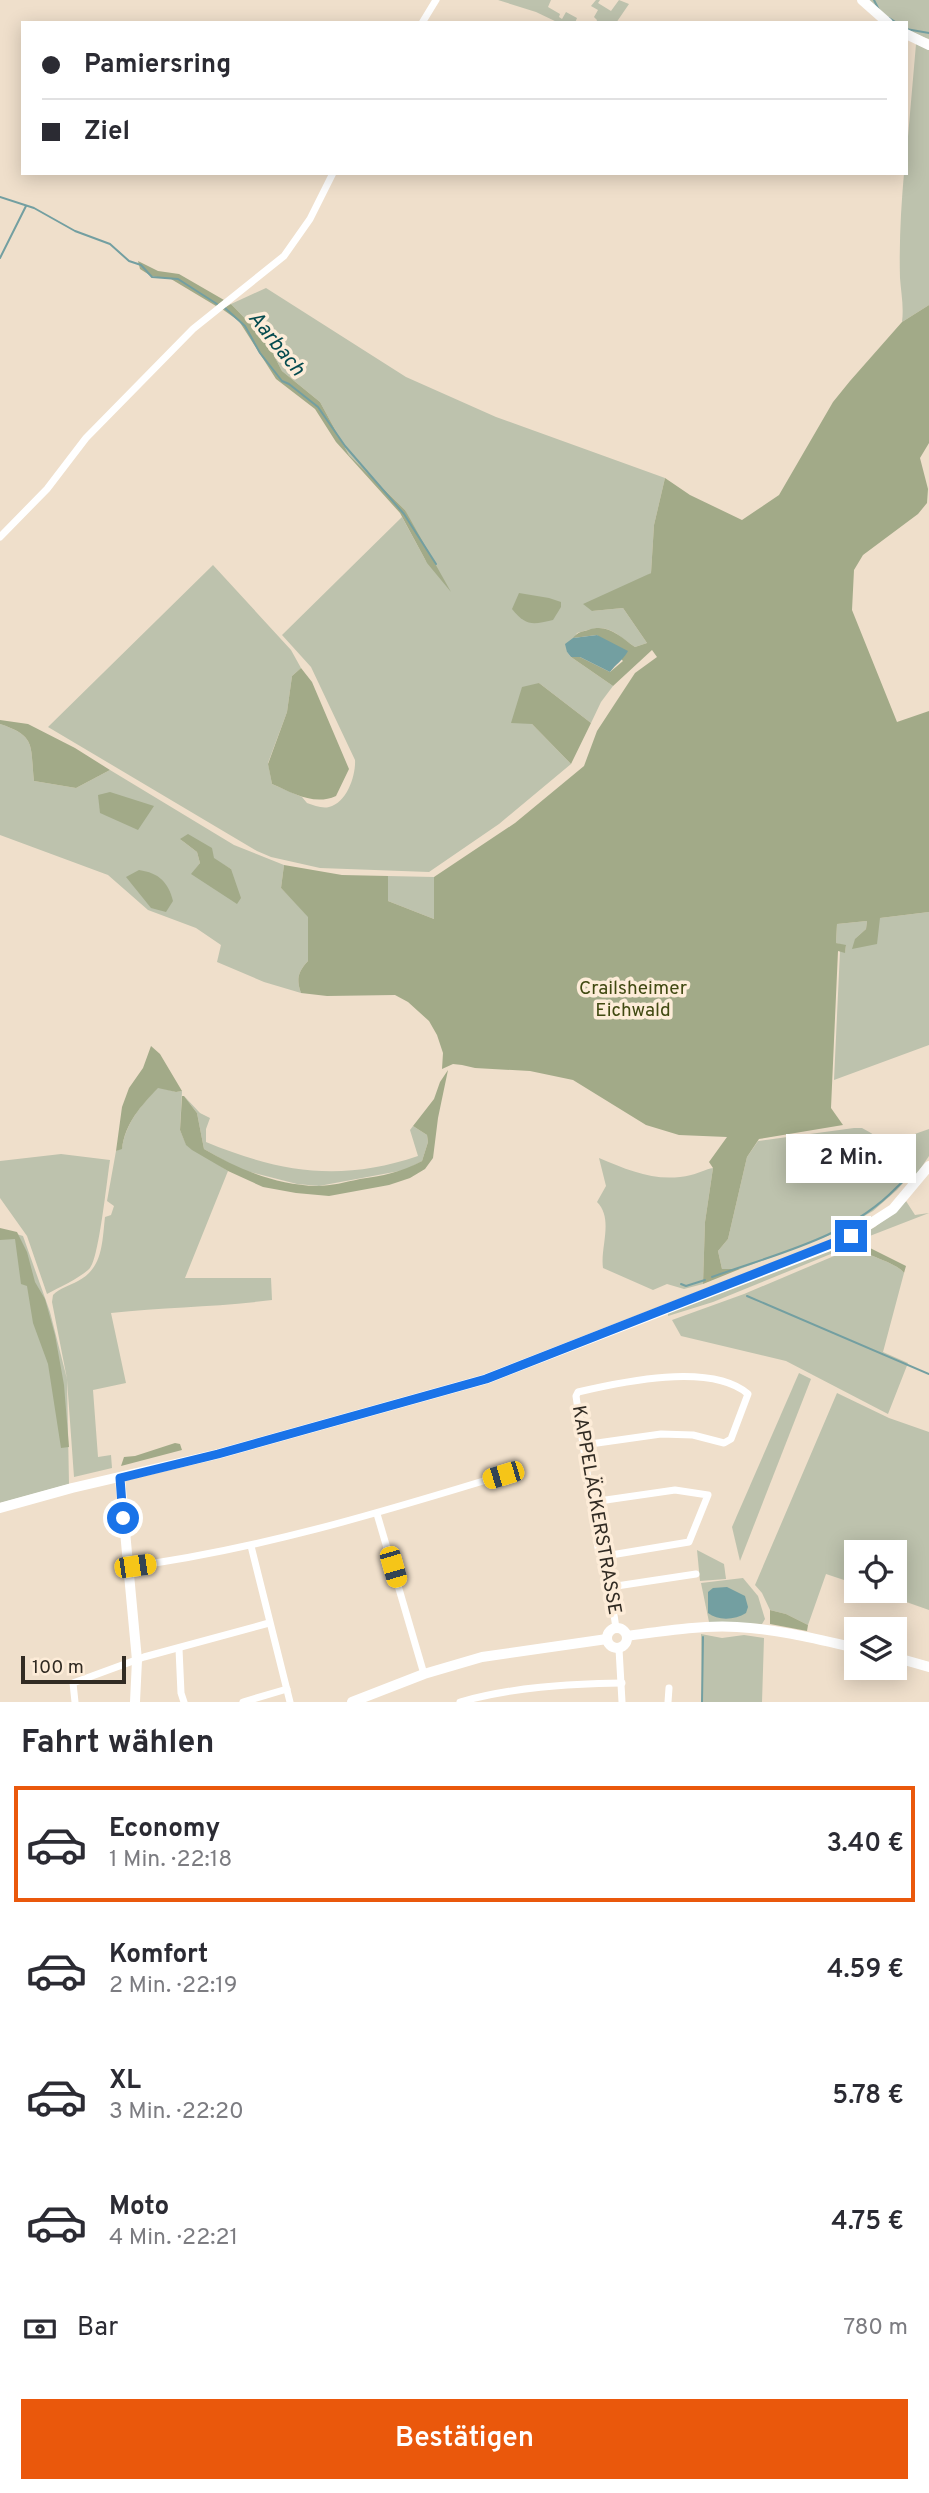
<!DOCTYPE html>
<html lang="de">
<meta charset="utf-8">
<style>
body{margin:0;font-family:Overpass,sans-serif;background:#f2f2f3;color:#2b2b33;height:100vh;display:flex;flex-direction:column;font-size:26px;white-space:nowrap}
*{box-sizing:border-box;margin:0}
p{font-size:23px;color:#7c7c81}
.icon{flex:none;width:38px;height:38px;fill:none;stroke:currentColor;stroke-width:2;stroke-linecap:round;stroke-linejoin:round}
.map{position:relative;height:1702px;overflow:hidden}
.drawer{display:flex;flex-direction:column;background:#fff;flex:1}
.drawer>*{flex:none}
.top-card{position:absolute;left:21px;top:21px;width:887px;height:154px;border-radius:0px;box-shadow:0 4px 18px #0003;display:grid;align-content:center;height:154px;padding:0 21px;background:#fff}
.buttons{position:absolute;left:844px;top:1540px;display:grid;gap:14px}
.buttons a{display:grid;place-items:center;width:63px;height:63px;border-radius:0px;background:#fff;box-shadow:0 4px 18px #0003;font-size:35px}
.scale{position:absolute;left:21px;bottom:18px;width:105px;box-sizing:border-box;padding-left:7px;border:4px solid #312b23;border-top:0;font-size:19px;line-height:24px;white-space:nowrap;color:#312b23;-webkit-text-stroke:5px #fdecd8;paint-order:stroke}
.end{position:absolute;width:32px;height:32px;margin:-16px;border:9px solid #1a73e8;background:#fff;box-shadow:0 0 0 4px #fff}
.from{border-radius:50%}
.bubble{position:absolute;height:49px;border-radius:0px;background:#fff;box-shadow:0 4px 18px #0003;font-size:23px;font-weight:600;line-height:49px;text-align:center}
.car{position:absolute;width:21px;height:42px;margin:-21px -10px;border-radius:9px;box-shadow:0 0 5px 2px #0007;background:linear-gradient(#f5c518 24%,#345 0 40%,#f5c518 0 76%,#345 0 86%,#f5c518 0)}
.top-card b{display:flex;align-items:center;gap:24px;height:66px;font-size:26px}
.top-card b+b{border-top:2px solid #e1e1e2}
.top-card i{width:18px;height:18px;background:#2b2b33}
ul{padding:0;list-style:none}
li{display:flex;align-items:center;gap:21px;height:116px;margin:0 14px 10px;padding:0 7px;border:4px solid transparent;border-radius:0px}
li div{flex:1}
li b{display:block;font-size:26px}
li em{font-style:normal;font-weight:600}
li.current{border-color:#ea580c}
li>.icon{width:63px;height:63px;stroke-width:1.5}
h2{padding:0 21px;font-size:32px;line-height:84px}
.pay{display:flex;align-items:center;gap:18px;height:77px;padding:0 21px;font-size:26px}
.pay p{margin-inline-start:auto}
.cta{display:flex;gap:14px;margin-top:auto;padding:14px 21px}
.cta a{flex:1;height:80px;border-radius:0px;background:#ea580c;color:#fff;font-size:28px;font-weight:600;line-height:80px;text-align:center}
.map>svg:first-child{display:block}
.green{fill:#bdc2ad;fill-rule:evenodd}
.forest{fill:#a2aa88}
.water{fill:#739fa1}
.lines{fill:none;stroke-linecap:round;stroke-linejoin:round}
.stream{stroke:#739fa1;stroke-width:2}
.street{stroke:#fff;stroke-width:7}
.secondary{stroke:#fff;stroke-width:10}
.route{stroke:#1a73e8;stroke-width:9}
.labels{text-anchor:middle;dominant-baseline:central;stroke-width:7;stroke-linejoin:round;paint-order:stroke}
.park-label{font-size:19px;fill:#404911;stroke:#fdecd8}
.street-label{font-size:19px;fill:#312b23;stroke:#fdecd8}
.water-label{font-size:21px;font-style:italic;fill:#054b4f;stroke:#fdecd8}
</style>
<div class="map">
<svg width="929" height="1702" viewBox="0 0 929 1702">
<rect width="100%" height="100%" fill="#efdfcb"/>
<g class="green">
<path d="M498,0H551L548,7L560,14L559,17L562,19L566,12L577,18L575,23H559L536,12Z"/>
<path d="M596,0H600L598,3L611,11L619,0L629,4L616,23H596L597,20L594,17L598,10L591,6Z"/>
<path d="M868,0H929V39L907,32L906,23H892Z"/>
<path d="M916,44L929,50V305L902,322C904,306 901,293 900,278C899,244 901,207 904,173H906L907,148Z"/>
<path d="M266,288L406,377L496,417L665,478L654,525L651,573L592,611L623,608L647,643L635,647C609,629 609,623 577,633L567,652L571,657L613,686L601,702L591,723L539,683L532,724L571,764L499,824L429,872L320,868L271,857L257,851L48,727L213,565L291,650L301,668L292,676L287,712L268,763L272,784L302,797L307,803C314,805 322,809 329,807C347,803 356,775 355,760L311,667L282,635L402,517L427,563L405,510L349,455L320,402L282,371L266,340L231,304Z"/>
<path d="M0,724C37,736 30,746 34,781L76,788L110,770L234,845L284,865L281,888L308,916V961C298,972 296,979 301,993L264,982L217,962L221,945L196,928L148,910L108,875L0,835ZM180,839L231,869L192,874L200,863L197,852Z"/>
<path d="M388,876L434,877V919L388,901Z"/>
<path d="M929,912V1045L834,1080L840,951L845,952L846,946L836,943L837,924L867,921L866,929L855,939L880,918Z"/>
<path d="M158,1087L176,1092L182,1091L180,1130L186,1144L228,1171L185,1278H271L272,1300C219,1307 165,1307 111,1313L126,1383L93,1390L98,1457L111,1455L112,1468L74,1477L67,1380L69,1484L0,1503V1229L23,1236L50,1312L67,1379L52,1302L53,1295C60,1288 69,1286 78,1281C103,1268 102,1243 105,1217L111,1215L114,1206L107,1201L116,1151L122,1148C126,1122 141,1106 158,1087Z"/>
<path d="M184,1096L200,1113L210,1118L206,1129V1142C281,1173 341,1182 418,1156L410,1130L413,1126L427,1135L428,1142L422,1161L405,1170L319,1186L297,1184L239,1169L204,1149L197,1113Z"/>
<path d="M854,1128H862L871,1133L908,1161L911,1169L909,1176L897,1190L873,1211L835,1233L740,1269H722L718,1251L728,1239L747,1157L758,1141Z"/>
<path d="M929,1129V1156L912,1181C920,1159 907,1156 892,1142Z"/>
<path d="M61,1154L110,1160C107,1179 99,1258 90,1268C82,1277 58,1288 47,1294L27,1236L0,1198V1161Z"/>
<path d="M599,1158C630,1171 658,1183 691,1175C699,1173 706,1169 713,1168L705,1222L703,1284L684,1289L667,1284L653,1290L603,1268C600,1247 614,1219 597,1202L606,1186Z"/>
<path d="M906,1201L915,1215L929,1213L862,1239L858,1236L875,1227Z"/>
<path d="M852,1241V1245L848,1247L713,1302L668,1316V1313Z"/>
<path d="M853,1248C865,1254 899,1264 904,1273L883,1352L908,1363L888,1414L786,1361L681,1336L672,1320L744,1294Z"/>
<path d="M799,1373L811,1379L740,1561L732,1527Z"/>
<path d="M837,1393L889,1418L929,1432V1610L875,1591H894V1552H856V1584L826,1574L808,1625L786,1614L770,1610L762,1593L755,1585Z"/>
<path d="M697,1550L724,1564L726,1579L700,1581Z"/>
<path d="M743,1578L758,1596L765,1619L762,1624L709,1622L701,1583Z"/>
<path d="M701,1634L722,1638L744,1635L764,1638L762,1702H702Z"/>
</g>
<g class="forest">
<path d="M138,261L158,271L179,274L224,300L216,306L171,279L151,276L140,269Z"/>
<path d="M231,304L266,340L282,371L320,402L349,455L405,510L451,592L427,563L400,513L336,442L315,409L276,379L239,321L222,309Z"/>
<path d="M929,305V443L920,458L928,489L927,503L918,514L863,555L854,570L852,610L897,722L929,711V912L880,918L877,944L852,949L855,939L866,929L867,921L837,924L836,943L846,945L845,953L838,951L831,1108L843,1125L759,1139L747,1157L728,1239L718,1251L722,1269H740L703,1284L705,1222L713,1168L709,1162L727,1137L679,1135L646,1125L573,1080L530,1071L475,1068L462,1065L453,1064L442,1069L443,1053L437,1035L429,1021L408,1002L395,995L327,996L301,993C296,979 298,972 308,961V917L281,888L284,865L342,875L388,876V901L434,919V877L515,823L584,766L597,731L614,705L635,673L657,657L652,650L613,686L571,657H580L610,672L623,661L597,635L573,638C578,632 581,632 588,630C608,623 619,636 635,647L647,643L623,608L592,611L583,604L651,573L654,525L665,478L690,495L742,520L779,495L833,402L850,381L902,322Z"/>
<path d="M519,593L549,598L561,602V607L553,620C532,625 526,626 512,609Z"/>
<path d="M301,668L312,682L349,769L336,796C314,806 293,793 272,784L268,764L287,712L292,676Z"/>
<path d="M539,683L591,723L571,764L532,724L511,723L522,687Z"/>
<path d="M0,720L28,724L75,748L110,770L76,788L34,781C30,746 37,736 0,724Z"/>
<path d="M110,792L154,806L138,830L100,813L98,795Z"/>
<path d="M188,834L212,848L214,858L231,869L241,898L237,904L191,874L200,863L197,852L180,839Z"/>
<path d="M139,870C159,873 168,882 173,901L166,912L151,908L126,877Z"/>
<path d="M151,1046L160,1054L182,1091L176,1092L158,1088C141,1106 125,1123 122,1149L116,1151L122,1107L129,1088L143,1068Z"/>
<path d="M448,1070L438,1118L433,1158L425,1169L410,1178L389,1185L329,1196L296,1193L263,1187L228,1171L192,1150L186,1145L180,1130L182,1096H184L197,1113L204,1149C238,1169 276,1185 317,1186C331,1186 346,1182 360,1179C382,1176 402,1172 422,1161L428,1142L427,1135L413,1126L434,1099L440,1082Z"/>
<path d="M0,1228L17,1232L27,1252L35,1282L45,1299L55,1335L64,1385L69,1447L61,1448L48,1364L33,1323L27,1286L21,1284L15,1239L0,1240Z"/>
<path d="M862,1244L906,1266L904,1273C899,1264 865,1254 853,1248Z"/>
<path d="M175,1443L180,1444L182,1450L121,1466L124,1457L135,1456Z"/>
<path d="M770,1610L786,1614L808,1625L807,1631L770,1624Z"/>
</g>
<g class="water">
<path d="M597,635L628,651C623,660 616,664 610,672L580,657H571L567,652L565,644L573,638Z"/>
<path d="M727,1587L745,1596L748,1607L746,1613C735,1620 718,1621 708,1613V1592L713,1588Z"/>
</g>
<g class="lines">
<g class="stream">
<path d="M874,0L879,10"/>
<path d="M889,18L897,23"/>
<path d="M906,29L929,33"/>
<path d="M0,197L34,208L75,231L110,244L129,261L141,265L152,277L178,279L217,304"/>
<path d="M0,258L26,206"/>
<path d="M225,308L245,326L260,353L282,381L289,384L318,407L345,446L404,514L436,564"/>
<path d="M712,1277C775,1254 848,1238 896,1188C902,1182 912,1175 909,1166C906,1153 883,1142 872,1135"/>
<path d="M681,1284L686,1286L705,1280"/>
<path d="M747,1296L929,1374"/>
<path d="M702,1702L703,1637"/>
</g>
<g class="street">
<path d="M422,23L436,0"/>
<path d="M0,537L47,489L86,438L193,329L284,256L310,219L333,173"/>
<path d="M583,1445L661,1434L693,1435L724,1443L731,1439L748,1394C711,1362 621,1382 578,1392L576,1396L598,1548L605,1556L616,1628"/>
<path d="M592,1502L675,1490L708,1495L689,1542L605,1556"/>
<path d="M377,1514L424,1674"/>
<path d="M251,1546L290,1702"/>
<path d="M127,1567C256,1550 379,1513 503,1475L514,1469"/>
<path d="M610,1587L696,1574"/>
<path d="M179,1649L181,1693L184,1702"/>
<path d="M619,1649L622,1702"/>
<path d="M75,1702L73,1683L144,1657L269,1623"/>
<path d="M243,1702L287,1689"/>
<path d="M460,1702C512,1687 568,1684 622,1683"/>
<path d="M668,1702L669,1688"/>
</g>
<g class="secondary">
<path d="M862,0L888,23"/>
<path d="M906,34L929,45"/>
<path d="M120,1478L137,1660L135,1702"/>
<path d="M0,1508L72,1488L218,1454L486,1379L845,1240L893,1209L929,1166"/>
<circle cx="617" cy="1638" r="10"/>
<path d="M627,1636C664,1631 700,1625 737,1627C777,1629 817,1639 856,1648"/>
<path d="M894,1657L929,1667"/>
<path d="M352,1702L424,1674L482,1657L607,1639"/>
</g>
</g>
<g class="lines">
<path class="route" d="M123,1518L120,1478L218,1454L486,1379L851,1236"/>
</g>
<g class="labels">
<g class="park-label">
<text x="633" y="989">Crailsheimer<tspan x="633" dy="22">Eichwald</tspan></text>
</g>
<g class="street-label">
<text transform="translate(596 1510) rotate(80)">KAPPELÄCKERSTRASSE</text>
</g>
<g class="water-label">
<text transform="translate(276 344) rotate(51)">Aarbach</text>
</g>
</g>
</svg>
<div class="buttons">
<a><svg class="icon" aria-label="locate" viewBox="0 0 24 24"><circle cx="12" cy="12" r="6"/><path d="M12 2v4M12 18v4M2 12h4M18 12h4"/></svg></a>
<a><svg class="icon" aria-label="layers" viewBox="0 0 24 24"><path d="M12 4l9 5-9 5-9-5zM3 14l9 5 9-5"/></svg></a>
</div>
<div class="scale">100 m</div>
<i class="end from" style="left:123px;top:1518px"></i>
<i class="end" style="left:851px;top:1236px"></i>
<div class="bubble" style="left:786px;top:1134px;width:130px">2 Min.</div>
<i class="car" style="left:503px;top:1475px;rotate:253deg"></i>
<i class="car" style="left:135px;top:1566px;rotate:82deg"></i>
<i class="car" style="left:393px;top:1567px;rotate:164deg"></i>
<div class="top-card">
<b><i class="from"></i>Pamiersring</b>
<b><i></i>Ziel</b>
</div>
</div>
<section class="drawer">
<h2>Fahrt wählen</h2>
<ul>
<li class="current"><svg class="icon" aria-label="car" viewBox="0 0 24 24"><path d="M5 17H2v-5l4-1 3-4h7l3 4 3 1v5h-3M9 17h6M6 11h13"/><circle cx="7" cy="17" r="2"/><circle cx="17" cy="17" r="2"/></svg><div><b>Economy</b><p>1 Min. · 22:18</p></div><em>3.40 €</em></li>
<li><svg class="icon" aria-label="car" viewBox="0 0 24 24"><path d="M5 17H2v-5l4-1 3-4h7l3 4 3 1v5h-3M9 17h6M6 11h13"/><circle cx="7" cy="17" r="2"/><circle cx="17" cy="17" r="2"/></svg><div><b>Komfort</b><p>2 Min. · 22:19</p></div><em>4.59 €</em></li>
<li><svg class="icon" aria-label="car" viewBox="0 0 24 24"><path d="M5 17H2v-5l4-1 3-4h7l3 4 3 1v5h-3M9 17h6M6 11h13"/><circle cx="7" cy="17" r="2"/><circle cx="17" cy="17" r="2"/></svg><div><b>XL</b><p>3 Min. · 22:20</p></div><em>5.78 €</em></li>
<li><svg class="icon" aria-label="car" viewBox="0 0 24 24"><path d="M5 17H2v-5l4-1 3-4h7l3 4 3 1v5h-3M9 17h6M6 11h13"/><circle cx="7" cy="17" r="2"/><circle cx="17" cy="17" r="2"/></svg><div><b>Moto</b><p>4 Min. · 22:21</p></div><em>4.75 €</em></li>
</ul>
<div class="pay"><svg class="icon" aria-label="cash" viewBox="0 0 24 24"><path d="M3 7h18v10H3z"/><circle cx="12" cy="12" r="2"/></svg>Bar<p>780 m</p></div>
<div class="cta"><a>Bestätigen</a></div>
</section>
